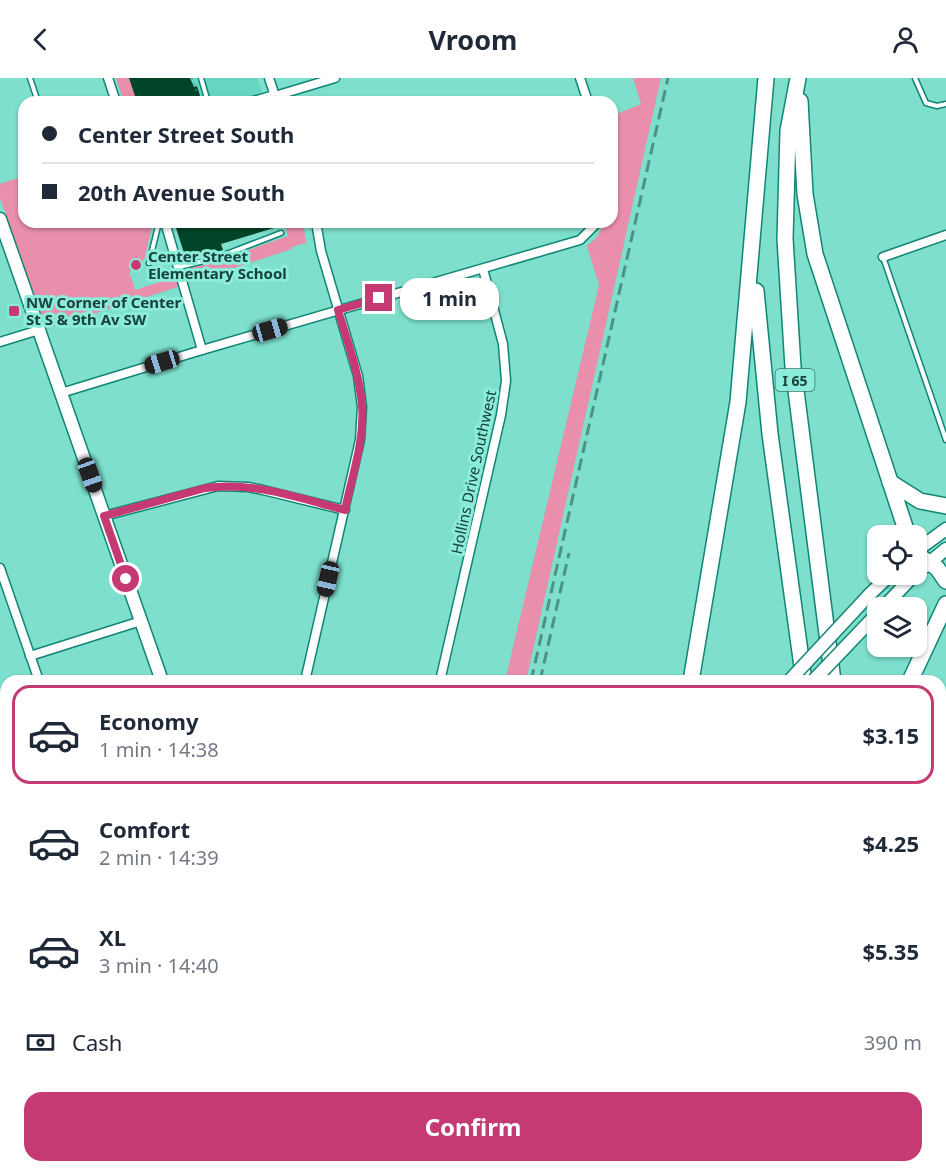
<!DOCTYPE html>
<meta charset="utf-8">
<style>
body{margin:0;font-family:"Noto Sans",sans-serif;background:#f6f6f7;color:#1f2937;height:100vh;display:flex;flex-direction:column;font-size:22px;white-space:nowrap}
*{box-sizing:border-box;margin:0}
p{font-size:20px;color:#747a83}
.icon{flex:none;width:33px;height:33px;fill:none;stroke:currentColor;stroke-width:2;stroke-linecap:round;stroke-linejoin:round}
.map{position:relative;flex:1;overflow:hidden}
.drawer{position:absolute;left:0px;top:597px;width:946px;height:498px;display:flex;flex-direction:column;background:#fff;border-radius:18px 18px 0 0;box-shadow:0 2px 4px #0004}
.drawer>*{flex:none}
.hud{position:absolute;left:18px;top:18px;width:600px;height:132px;border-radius:18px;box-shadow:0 2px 4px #0004;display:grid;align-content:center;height:132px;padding:0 24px;background:#fff}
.tools{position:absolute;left:867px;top:447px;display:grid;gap:12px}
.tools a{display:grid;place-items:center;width:60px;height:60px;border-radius:12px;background:#fff;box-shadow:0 2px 4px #0004;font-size:30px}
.end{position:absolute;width:27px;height:27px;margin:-14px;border:8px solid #c53a72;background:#fff;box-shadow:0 0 0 3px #fff}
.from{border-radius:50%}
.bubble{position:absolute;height:42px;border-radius:18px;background:#fff;box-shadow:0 2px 4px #0004;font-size:20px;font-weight:700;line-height:42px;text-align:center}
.car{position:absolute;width:18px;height:36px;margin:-18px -9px;border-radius:8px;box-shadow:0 0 4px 2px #0007;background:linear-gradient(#222 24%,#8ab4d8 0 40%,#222 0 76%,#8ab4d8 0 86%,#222 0)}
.hud b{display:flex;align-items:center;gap:21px;height:57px;font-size:22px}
.hud b+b{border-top:2px solid #e0e1e3}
.hud i{width:15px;height:15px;background:#1f2937}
ul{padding:10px 0 0;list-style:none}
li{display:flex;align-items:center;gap:18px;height:99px;margin:0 12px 9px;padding:0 12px;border:3px solid transparent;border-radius:18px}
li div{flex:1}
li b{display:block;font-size:22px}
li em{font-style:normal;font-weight:700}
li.active{border-color:#c53a72}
li>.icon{width:54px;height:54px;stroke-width:1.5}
.pay{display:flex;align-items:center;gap:15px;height:66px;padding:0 24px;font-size:22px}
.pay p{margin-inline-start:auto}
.primary-button{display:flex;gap:12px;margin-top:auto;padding:12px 24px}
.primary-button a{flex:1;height:69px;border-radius:18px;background:#c53a72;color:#fff;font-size:24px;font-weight:700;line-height:69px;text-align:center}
header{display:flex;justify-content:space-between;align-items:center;height:78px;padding:0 24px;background:#fff;font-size:27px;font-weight:700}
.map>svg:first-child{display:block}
.built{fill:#67d6c1}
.green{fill:#e98eab}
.building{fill:#00452a}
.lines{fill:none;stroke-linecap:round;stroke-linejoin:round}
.lane-casing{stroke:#118575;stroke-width:7}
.street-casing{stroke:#118575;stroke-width:11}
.secondary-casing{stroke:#118575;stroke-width:15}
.highway-casing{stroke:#118575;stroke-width:18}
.path{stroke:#56a294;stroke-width:1.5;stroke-dasharray:1.5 4.5;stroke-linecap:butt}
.lane{stroke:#fff;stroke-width:4}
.street{stroke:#fff;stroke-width:8}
.secondary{stroke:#fff;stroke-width:12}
.highway{stroke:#fff;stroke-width:15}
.rail{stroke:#4c9386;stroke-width:3;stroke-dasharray:12 6;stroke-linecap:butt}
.secondary-bridge-casing{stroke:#118575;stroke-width:15;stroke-linecap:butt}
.secondary-bridge{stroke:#fff;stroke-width:12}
.route{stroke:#c53a72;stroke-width:8}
.poi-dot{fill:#c53a72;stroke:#8aecd9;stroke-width:2}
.labels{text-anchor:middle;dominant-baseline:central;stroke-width:6;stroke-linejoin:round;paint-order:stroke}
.shield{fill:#8aecd9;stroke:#3a756a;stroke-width:1.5}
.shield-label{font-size:14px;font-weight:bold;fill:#18423b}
.poi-label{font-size:15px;font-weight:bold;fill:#18423b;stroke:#8aecd9;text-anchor:start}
.street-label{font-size:15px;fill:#18423b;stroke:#8aecd9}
</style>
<header><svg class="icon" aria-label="back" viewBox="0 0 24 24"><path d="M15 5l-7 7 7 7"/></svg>Vroom<svg class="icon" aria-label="person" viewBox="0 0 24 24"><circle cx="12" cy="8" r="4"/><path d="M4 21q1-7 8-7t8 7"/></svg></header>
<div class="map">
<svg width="946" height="1095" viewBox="0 0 946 1095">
<rect width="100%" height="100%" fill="#7ddfcc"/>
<path class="built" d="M116,0H257L266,24H124Z"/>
<g class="green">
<path d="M116,0H129L137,24H124Z"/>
<path d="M633,0H661L526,603H505L599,207L587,168L597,159L605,144H612V128L617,94L616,77L612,65V38L641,26Z"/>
<path d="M24,98V144H153L145,179L140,188L133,191L131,190L129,199L131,198L135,212L179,198L181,208L46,251L0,120V106Z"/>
<path d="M287,144H303L306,165L292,169V171L188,205L186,194L189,189L215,184L288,158L285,148Z"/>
<path d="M318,1089H361L358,1095H320Z"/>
<path d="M481,1089H560C571,1095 589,1089 602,1089L608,1094L491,1095Z"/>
<path d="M652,1089H726L711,1095H640Z"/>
</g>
<g class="building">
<path d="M129,0H190L194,9L197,8L202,24H137Z"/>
<path d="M174,144H287V146L221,166L223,172L194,181L192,175L185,178Z"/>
</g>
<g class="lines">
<g class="lane-casing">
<g id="lane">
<path d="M30,0L38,24"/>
<path d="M201,0L208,24"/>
<path d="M915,0L926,25L937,28L946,26"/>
<path d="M243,24L274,15"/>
<path d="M883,179L946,362"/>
<path d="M149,185L159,144"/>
<path d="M179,189L216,180L281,155"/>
</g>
</g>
<g class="street-casing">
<g id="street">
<path d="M108,0L116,24"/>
<path d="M269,0L277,24"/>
<path d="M580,0L588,24"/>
<path d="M275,18L335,0"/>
<path d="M165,144L202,272"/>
<path d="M883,179L946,157"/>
<path d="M0,264L39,252"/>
<path d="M61,315L202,272L580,162L598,144"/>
<path d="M104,438L218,408L248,409L263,412L345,432"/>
<path d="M0,490L39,603"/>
<path d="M30,578L141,543"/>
<path d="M305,603L360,362L362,329L358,298L321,173L316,144"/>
<path d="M440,603L501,337L506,303L503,266L483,191"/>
<path d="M0,671L6,670"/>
<path d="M940,754L946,745"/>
<path d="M0,807L6,805"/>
<path d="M940,967L946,980"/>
<path d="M75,1089L77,1095"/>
<path d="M258,1089L260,1095"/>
<path d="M621,1089L623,1095"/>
<path d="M49,1095L58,1089"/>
<path d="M805,1095L811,1091"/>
</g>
</g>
<g class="secondary-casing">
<g id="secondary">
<path d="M0,141L162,603"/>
<path d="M916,473L946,451"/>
<path d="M924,489L946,471"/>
<path d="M870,516L891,496"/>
<path d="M883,530L915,496"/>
<path d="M0,968L6,966"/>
</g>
</g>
<g class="highway-casing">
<g id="highway">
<path d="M798,0L788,53L785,161L793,289L833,603"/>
<path d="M800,23L805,116L815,176L908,458"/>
<path d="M756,213L770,356L804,603"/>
<path d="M890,404L920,423L946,428"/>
<path d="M916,476L937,490L946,503"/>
<path d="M691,603L738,324L766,0"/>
<path d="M910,603L946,526"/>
<path d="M861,1089L862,1095"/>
<path d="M896,1089L897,1095"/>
</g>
</g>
<path class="path" d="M192,0L197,15"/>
<use href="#lane" class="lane"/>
<use href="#street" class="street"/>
<use href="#secondary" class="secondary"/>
<use href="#highway" class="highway"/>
<g class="rail">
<path d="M531,603L668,0"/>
<path d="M540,603L569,475"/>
<path d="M384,1095L387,1089"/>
</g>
<g class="secondary-bridge-casing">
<g id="secondary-bridge">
<path d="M789,603L870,516"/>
<path d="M813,603L876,537"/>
</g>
</g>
<use href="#secondary-bridge" class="secondary-bridge"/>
</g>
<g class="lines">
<path class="route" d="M126,501L104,438L205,410C252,403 299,420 345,432C352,398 365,362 362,327C359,294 347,263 338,232L379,220"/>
</g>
<g class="poi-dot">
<circle cx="136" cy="187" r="6"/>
<rect x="8" y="227" width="12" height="12" rx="3"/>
</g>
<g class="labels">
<rect class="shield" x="775.5" y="291" width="39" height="22" rx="4.5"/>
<g class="shield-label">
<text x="795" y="302">I 65</text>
</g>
<g class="poi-label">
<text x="148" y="178">Center Street<tspan x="148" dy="17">Elementary School</tspan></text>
<text x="26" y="224">NW Corner of Center<tspan x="26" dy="17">St S &amp; 9th Av SW</tspan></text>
</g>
<g class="street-label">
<text transform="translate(473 394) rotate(-78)">Hollins Drive Southwest</text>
</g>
</g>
</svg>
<div class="tools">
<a><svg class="icon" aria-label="locate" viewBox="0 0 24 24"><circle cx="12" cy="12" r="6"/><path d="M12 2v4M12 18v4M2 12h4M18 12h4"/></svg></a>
<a><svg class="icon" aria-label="layers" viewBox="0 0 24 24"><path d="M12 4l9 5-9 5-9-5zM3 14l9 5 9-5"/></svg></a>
</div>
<i class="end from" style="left:126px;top:501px"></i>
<i class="end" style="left:379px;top:220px"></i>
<div class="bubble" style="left:400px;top:200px;width:99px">1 min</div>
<i class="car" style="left:270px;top:252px;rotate:74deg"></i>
<i class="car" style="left:162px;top:284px;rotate:253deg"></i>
<i class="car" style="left:90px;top:397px;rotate:160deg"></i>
<i class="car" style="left:328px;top:501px;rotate:193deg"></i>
<div class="hud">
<b><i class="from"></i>Center Street South</b>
<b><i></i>20th Avenue South</b>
</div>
<section class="drawer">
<ul>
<li class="active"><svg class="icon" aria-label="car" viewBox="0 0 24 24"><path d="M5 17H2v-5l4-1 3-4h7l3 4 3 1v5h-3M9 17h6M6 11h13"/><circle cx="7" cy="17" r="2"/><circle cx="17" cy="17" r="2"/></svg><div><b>Economy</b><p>1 min · 14:38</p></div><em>$3.15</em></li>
<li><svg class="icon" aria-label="car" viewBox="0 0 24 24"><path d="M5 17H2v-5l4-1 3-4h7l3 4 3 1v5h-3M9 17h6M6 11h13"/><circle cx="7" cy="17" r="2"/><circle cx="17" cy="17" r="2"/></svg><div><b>Comfort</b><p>2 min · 14:39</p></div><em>$4.25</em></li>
<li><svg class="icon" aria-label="car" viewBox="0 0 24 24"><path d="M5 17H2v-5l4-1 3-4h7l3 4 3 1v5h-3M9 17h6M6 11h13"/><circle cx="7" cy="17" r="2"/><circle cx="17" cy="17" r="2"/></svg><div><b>XL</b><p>3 min · 14:40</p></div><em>$5.35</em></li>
</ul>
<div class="pay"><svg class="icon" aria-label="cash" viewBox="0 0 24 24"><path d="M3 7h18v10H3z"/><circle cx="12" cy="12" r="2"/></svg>Cash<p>390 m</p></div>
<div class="primary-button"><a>Confirm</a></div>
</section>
</div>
